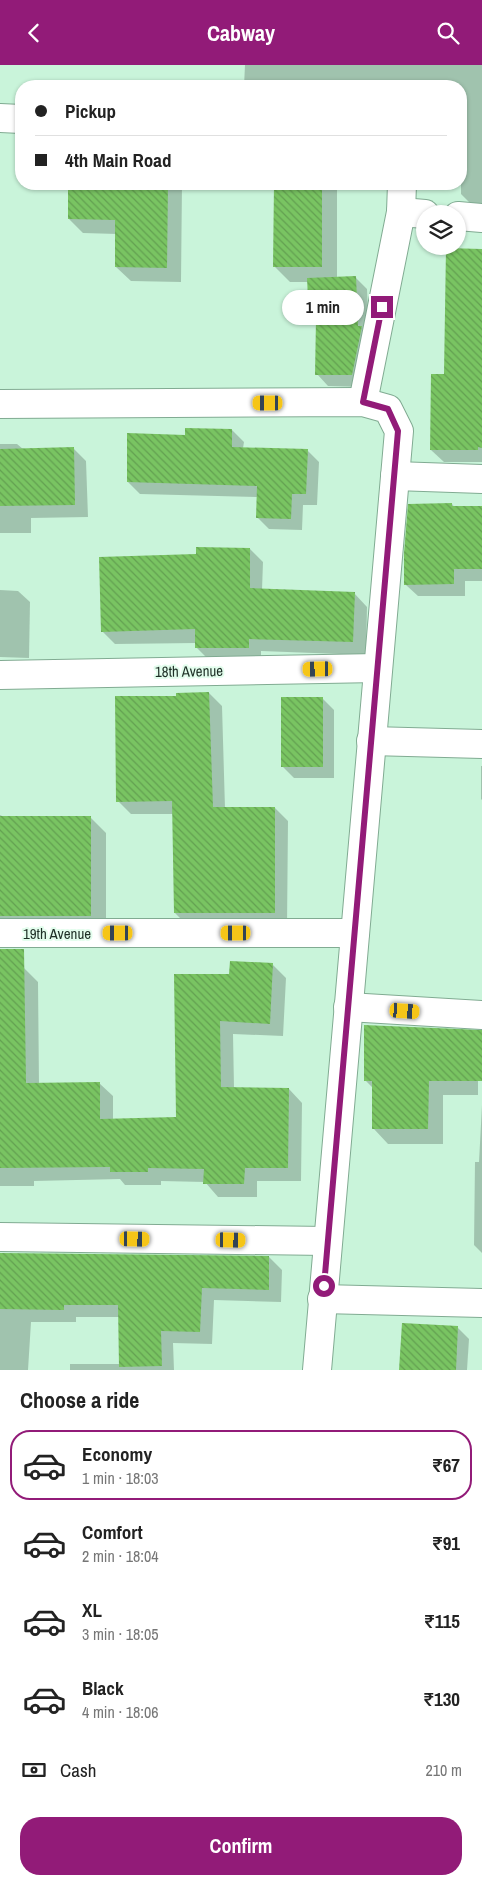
<!DOCTYPE html>
<meta charset="utf-8">
<style>
body{margin:0;font-family:"Archivo Narrow",sans-serif;background:#f6f6f6;color:#222;height:100vh;display:flex;flex-direction:column;font-size:19px;white-space:nowrap}
*{box-sizing:border-box;margin:0}
p{font-size:16px;color:#767676}
.icon{flex:none;width:28px;height:28px;fill:none;stroke:currentColor;stroke-width:2;stroke-linecap:round;stroke-linejoin:round}
.map{position:relative;height:1305px;overflow:hidden}
.panel{display:flex;flex-direction:column;background:#fff;flex:1}
.panel>*{flex:none}
.banner{position:absolute;left:15px;top:15px;width:452px;height:110px;border-radius:20px;box-shadow:0 1px 4px #0004;display:grid;align-content:center;height:110px;padding:0 20px;background:#fff}
.fabs{position:absolute;left:416px;top:140px;display:grid;gap:10px}
.fabs a{display:grid;place-items:center;width:50px;height:50px;border-radius:50%;background:#fff;box-shadow:0 1px 4px #0004;font-size:25px}
.end{position:absolute;width:22px;height:22px;margin:-11px;border:6px solid #921b78;background:#fff;box-shadow:0 0 0 2px #fff}
.from{border-radius:50%}
.bubble{position:absolute;height:35px;border-radius:18px;background:#fff;box-shadow:0 1px 4px #0004;font-size:16px;font-weight:700;line-height:35px;text-align:center}
.car{position:absolute;width:15px;height:30px;margin:-15px -8px;border-radius:6px;box-shadow:0 0 4px 1px #0007;background:linear-gradient(#f5c518 24%,#345 0 40%,#f5c518 0 76%,#345 0 86%,#f5c518 0)}
.banner b{display:flex;align-items:center;gap:18px;height:48px;font-size:19px}
.banner b+b{border-top:1px solid #e0e0e0}
.banner i{width:12px;height:12px;background:#222}
ul{padding:0;list-style:none}
li{display:flex;align-items:center;gap:15px;height:70px;margin:0 10px 8px;padding:0 10px;border:2px solid transparent;border-radius:20px}
li div{flex:1}
li b{display:block;font-size:19px}
li em{font-style:normal;font-weight:700}
li.on{border-color:#921b78}
li>.icon{width:45px;height:45px;stroke-width:1.5}
h2{padding:0 20px;font-size:22px;line-height:60px}
.pay{display:flex;align-items:center;gap:12px;height:55px;padding:0 20px;font-size:19px}
.pay p{margin-inline-start:auto}
.button{display:flex;gap:10px;margin-top:auto;padding:10px 20px}
.button a{flex:1;height:58px;border-radius:20px;background:#921b78;color:#fff;font-size:20px;font-weight:700;line-height:58px;text-align:center}
header{display:flex;justify-content:space-between;align-items:center;height:65px;padding:0 20px;background:#921b78;color:#fff;font-size:22px;font-weight:700}
.map>svg:first-child{display:block}
.shadow{fill:#0003}
.building{fill:url(#building-back-hatch)}
.lines{fill:none;stroke-linecap:round;stroke-linejoin:round}
.minor-casing{stroke:#81ab92;stroke-width:30}
.minor{stroke:#fff;stroke-width:28}
.route{stroke:#921b78;stroke-width:6}
.labels{text-anchor:middle;dominant-baseline:central;stroke-width:4;stroke-linejoin:round;paint-order:stroke}
.street-label{font-size:15px;fill:#1e2f26;stroke:#e3fded}
</style>
<header><svg class="icon" aria-label="back" viewBox="0 0 24 24"><path d="M15 5l-7 7 7 7"/></svg>Cabway<svg class="icon" aria-label="search" viewBox="0 0 24 24"><circle cx="10" cy="10" r="6"/><path d="M15 15l6 6"/></svg></header>
<div class="map">
<svg width="482" height="1305" viewBox="0 0 482 1305">
<defs>
<pattern id="building-back-hatch" width="6" height="6" patternUnits="userSpaceOnUse" patternTransform="scale(1.25)"><rect width="6" height="6" fill="#79c462"/><path d="M-1 5l2 2M0 0l6 6M5-1l2 2" fill="none" stroke="#63a051"/></pattern>
</defs>
<rect width="100%" height="100%" fill="#c9f4da"/>
<g class="shadow">
<path d="M245,0H482V142H474L461,129V21H244Z"/>
<path d="M69,119H182L181,217L131,216L116,202L117,169L83,168L69,154Z"/>
<path d="M275,119H337V213L355,212L367,224L369,269L364,322L328,321L317,309V260L311,254L309,217H290L274,201Z"/>
<path d="M482,185V397H444L431,385L445,310Z"/>
<path d="M232,365L244,377L243,383L307,385L319,397L317,440H303L302,465L269,464L257,452L258,432L140,429L128,417L186,371Z"/>
<path d="M0,379H17L23,384L73,383L86,396L88,452L31,453V468H0Z"/>
<path d="M452,439L455,443H482V516H465V531H418L406,520Z"/>
<path d="M250,484L263,497L262,525L354,528L367,542L366,590L261,586V596L209,595L196,582V578L115,579L102,566L198,490Z"/>
<path d="M0,525L18,526L30,537L29,593L0,592Z"/>
<path d="M209,628L222,641L225,743H275L288,756L287,861H188L175,848L174,749H131L118,736L177,632Z"/>
<path d="M322,633L334,645V713H294L282,701Z"/>
<path d="M481,701H482V735L481,734Z"/>
<path d="M0,750L4,752H90L106,768V866H0Z"/>
<path d="M272,899L286,913L283,971L233,969L234,1023L289,1024L302,1038L301,1116H257V1132H218L205,1117L161,1116V1120H125L120,1114L34,1116V1121H0V904L24,903L38,917L39,1019L99,1018L113,1031V1055L177,1054L230,910Z"/>
<path d="M478,980V1030H443V1079H388L374,1064V1024L365,1015Z"/>
<path d="M482,1040V1188L474,1180L475,1097H479Z"/>
<path d="M0,1189L269,1192L282,1205L281,1237L214,1235L212,1279L173,1278L174,1305H70V1299H120V1252H76V1257H31L28,1305H0Z"/>
<path d="M457,1262L469,1274L467,1305H401Z"/>
</g>
<g class="building">
<path d="M68,119H168L167,203L115,202V155L68,154Z"/>
<path d="M274,119H322V202H273Z"/>
<path d="M446,183L482,184V383L478,382V385H430L431,309H444Z"/>
<path d="M356,211L358,261H362L352,310H315L316,254H309L307,213Z"/>
<path d="M185,363L232,364V382L308,384L306,429H292L291,454L256,453L257,421L127,417V368L185,370Z"/>
<path d="M74,382L75,440L0,441V384Z"/>
<path d="M452,438V441H482V504H454V519L404,520V488L408,439Z"/>
<path d="M196,482L250,483V523L355,527L353,577L249,574V583H195V564L101,567L99,492L196,489Z"/>
<path d="M209,627L213,742H275V848H174L172,736L116,737L115,631H176V628Z"/>
<rect x="281" y="632" width="42" height="70"/>
<rect x="0" y="751" width="91" height="100"/>
<path d="M0,884H24L26,1018L100,1017V1054L176,1052L174,909H229L230,896L273,898L270,959L220,956L221,1022L289,1023L288,1103H245L244,1119H203L204,1104L148,1103V1107H110V1102L0,1103Z"/>
<path d="M364,960L482,965V1016H429L428,1064H372V1016H364Z"/>
<path d="M0,1188L269,1191V1225L202,1223L200,1267L161,1266L162,1301L119,1302L118,1240H64V1245L0,1244Z"/>
<path d="M402,1258L458,1261L456,1305H399Z"/>
</g>
<g class="lines">
<g class="minor-casing">
<g id="minor">
<path d="M0,53L21,54"/>
<path d="M401,147L425,149"/>
<path d="M458,151L482,153"/>
<path d="M363,337L401,147L402,119"/>
<path d="M0,339L363,337L388,344L399,366L317,1305"/>
<path d="M395,411L482,414"/>
<path d="M0,610L378,603"/>
<path d="M371,676L482,679"/>
<path d="M0,868H355"/>
<path d="M348,942L482,950"/>
<path d="M0,1172L327,1176"/>
<path d="M322,1234L482,1238"/>
</g>
</g>
<use href="#minor" class="minor"/>
</g>
<g class="lines">
<path class="route" d="M324,1221L398,366L388,344L363,337L382,242"/>
</g>
<g class="labels">
<g class="street-label">
<text transform="translate(189 606) rotate(-1)">18th Avenue</text>
<text x="57" y="868">19th Avenue</text>
</g>
</g>
</svg>
<div class="fabs">
<a><svg class="icon" aria-label="layers" viewBox="0 0 24 24"><path d="M12 4l9 5-9 5-9-5zM3 14l9 5 9-5"/></svg></a>
</div>
<i class="end from" style="left:324px;top:1221px"></i>
<i class="end" style="left:382px;top:242px"></i>
<div class="bubble" style="left:282px;top:225px;width:82px">1 min</div>
<i class="car" style="left:268px;top:338px;rotate:270deg"></i>
<i class="car" style="left:318px;top:604px;rotate:269deg"></i>
<i class="car" style="left:118px;top:868px;rotate:270deg"></i>
<i class="car" style="left:236px;top:868px;rotate:270deg"></i>
<i class="car" style="left:405px;top:946px;rotate:94deg"></i>
<i class="car" style="left:135px;top:1174px;rotate:91deg"></i>
<i class="car" style="left:231px;top:1175px;rotate:91deg"></i>
<div class="banner">
<b><i class="from"></i>Pickup</b>
<b><i></i>4th Main Road</b>
</div>
</div>
<section class="panel">
<h2>Choose a ride</h2>
<ul>
<li class="on"><svg class="icon" aria-label="car" viewBox="0 0 24 24"><path d="M5 17H2v-5l4-1 3-4h7l3 4 3 1v5h-3M9 17h6M6 11h13"/><circle cx="7" cy="17" r="2"/><circle cx="17" cy="17" r="2"/></svg><div><b>Economy</b><p>1 min · 18:03</p></div><em>₹67</em></li>
<li><svg class="icon" aria-label="car" viewBox="0 0 24 24"><path d="M5 17H2v-5l4-1 3-4h7l3 4 3 1v5h-3M9 17h6M6 11h13"/><circle cx="7" cy="17" r="2"/><circle cx="17" cy="17" r="2"/></svg><div><b>Comfort</b><p>2 min · 18:04</p></div><em>₹91</em></li>
<li><svg class="icon" aria-label="car" viewBox="0 0 24 24"><path d="M5 17H2v-5l4-1 3-4h7l3 4 3 1v5h-3M9 17h6M6 11h13"/><circle cx="7" cy="17" r="2"/><circle cx="17" cy="17" r="2"/></svg><div><b>XL</b><p>3 min · 18:05</p></div><em>₹115</em></li>
<li><svg class="icon" aria-label="car" viewBox="0 0 24 24"><path d="M5 17H2v-5l4-1 3-4h7l3 4 3 1v5h-3M9 17h6M6 11h13"/><circle cx="7" cy="17" r="2"/><circle cx="17" cy="17" r="2"/></svg><div><b>Black</b><p>4 min · 18:06</p></div><em>₹130</em></li>
</ul>
<div class="pay"><svg class="icon" aria-label="cash" viewBox="0 0 24 24"><path d="M3 7h18v10H3z"/><circle cx="12" cy="12" r="2"/></svg>Cash<p>210 m</p></div>
<div class="button"><a>Confirm</a></div>
</section>
